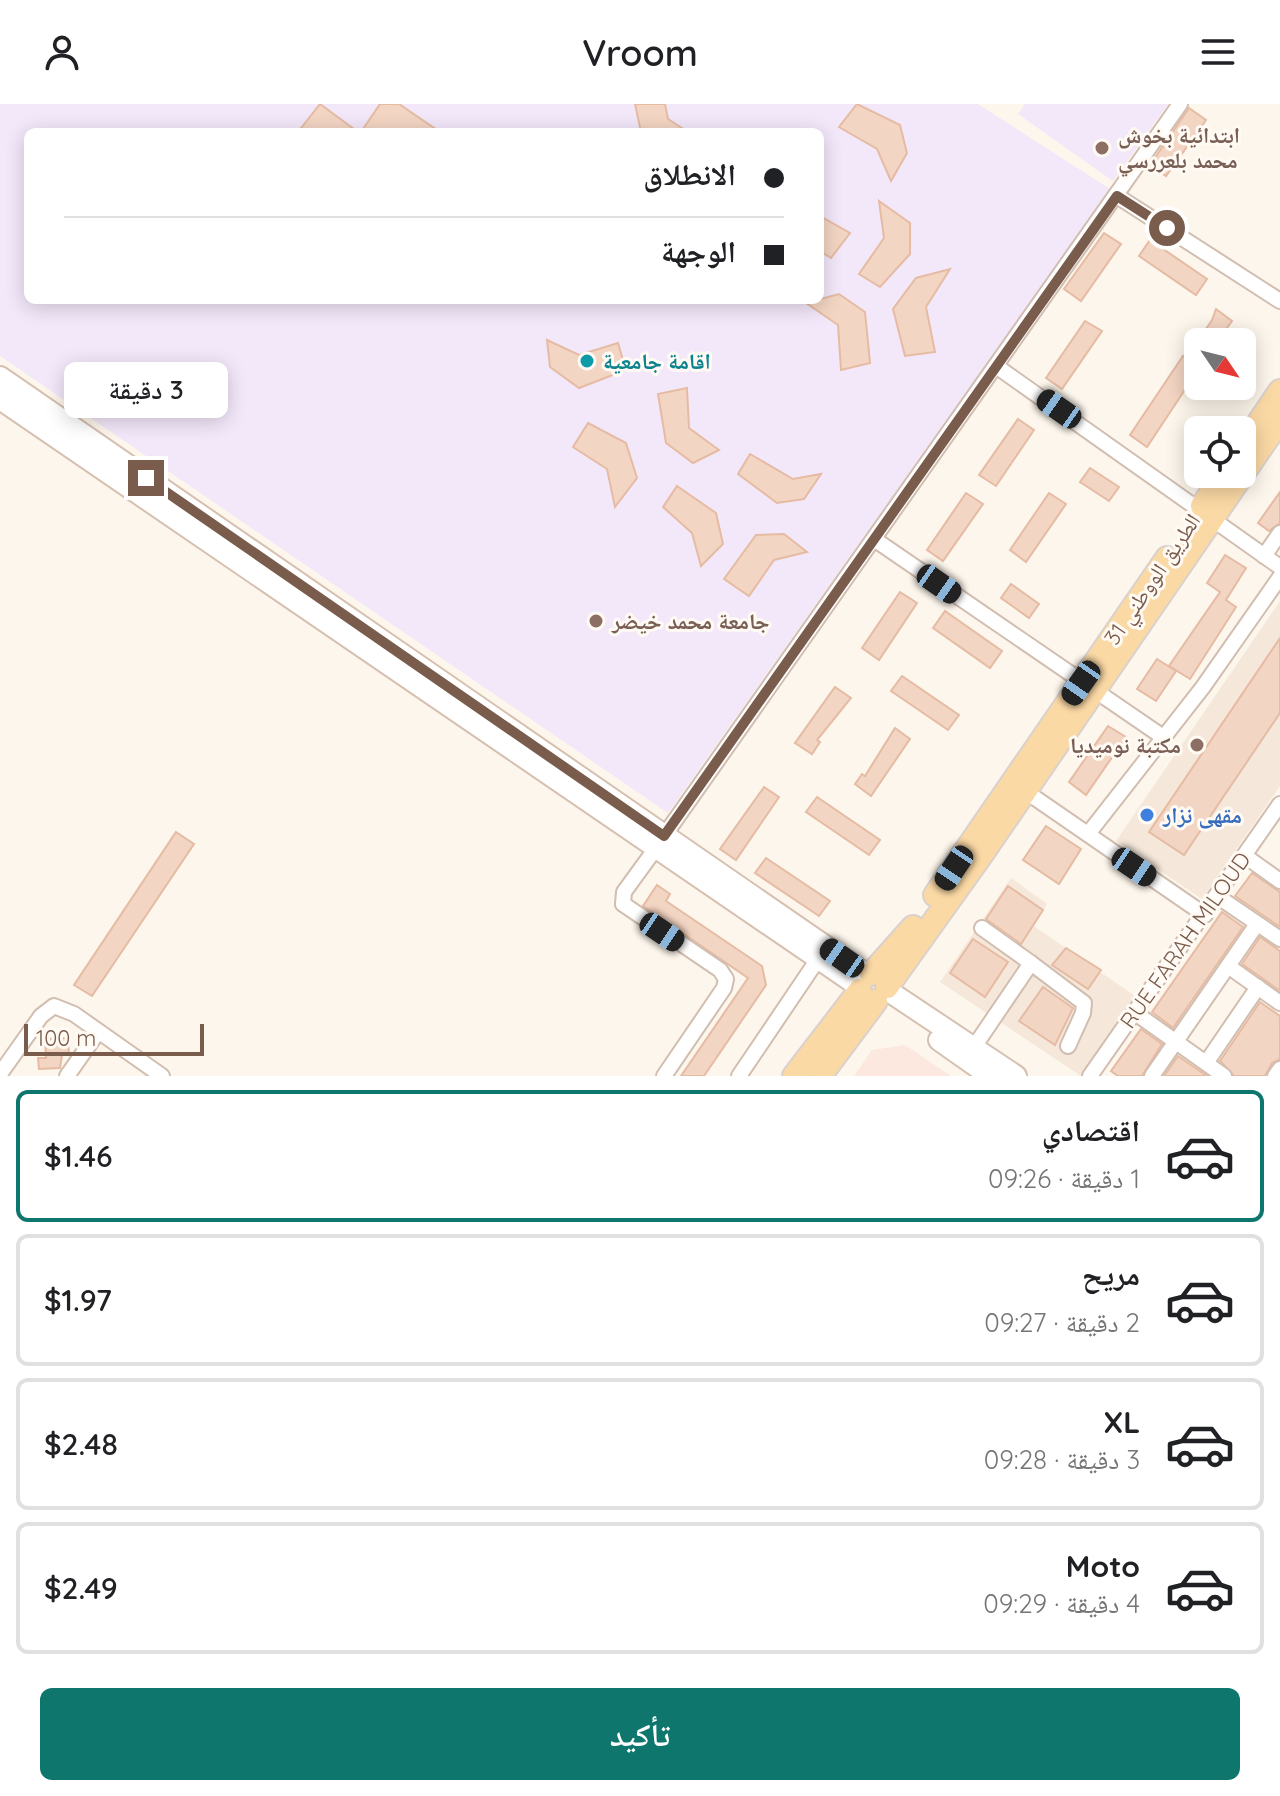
<!DOCTYPE html>
<html lang="ar">
<meta charset="utf-8">
<style>
body{margin:0;font-family:Quicksand,"Noto Naskh Arabic",sans-serif;background:#f2f2f2;color:#202124;direction:rtl;height:100vh;display:flex;flex-direction:column;font-size:30px;white-space:nowrap}
*{box-sizing:border-box;margin:0}
p{font-size:26px;color:#757577}
.icon{flex:none;width:44px;height:44px;fill:none;stroke:currentColor;stroke-width:2;stroke-linecap:round;stroke-linejoin:round}
.map{position:relative;height:972px;overflow:hidden;direction:ltr}
.drawer{display:flex;flex-direction:column;background:#fff;flex:1}
.drawer>*{flex:none}
.banner{position:absolute;left:24px;top:24px;width:800px;height:176px;border-radius:12px;box-shadow:0 4px 20px #0003;direction:rtl;display:grid;align-content:center;height:176px;padding:0 40px;background:#fff}
.needle{width:52px;rotate:125deg}
.fabs{position:absolute;left:1184px;top:224px;display:grid;gap:16px}
.fabs a{display:grid;place-items:center;width:72px;height:72px;border-radius:12px;background:#fff;box-shadow:0 4px 20px #0003;font-size:40px}
.scale{position:absolute;left:24px;bottom:20px;width:180px;box-sizing:border-box;padding-left:8px;border:4px solid #7a5c4d;border-top:0;font-size:22px;line-height:28px;white-space:nowrap;color:#7a5c4d;-webkit-text-stroke:6px #fffaf3;paint-order:stroke}
.end{position:absolute;width:36px;height:36px;margin:-18px;border:10px solid #7a5c4d;background:#fff;box-shadow:0 0 0 4px #fff}
.from{border-radius:50%}
.bubble{position:absolute;height:56px;border-radius:12px;background:#fff;box-shadow:0 4px 20px #0003;font-size:26px;font-weight:600;line-height:56px;text-align:center;direction:rtl}
.car{position:absolute;width:24px;height:48px;margin:-24px -12px;border-radius:10px;box-shadow:0 0 6px 2px #0007;background:linear-gradient(#222 24%,#8ab4d8 0 40%,#222 0 76%,#8ab4d8 0 86%,#222 0)}
.banner b{display:flex;align-items:center;gap:28px;height:76px;font-size:30px}
.banner b+b{border-top:2px solid #e0e0e0}
.banner i{width:20px;height:20px;background:#202124}
ul{padding:14px 0 0;list-style:none}
li{display:flex;align-items:center;gap:24px;height:132px;margin:0 16px 12px;padding:0 24px;border:4px solid #e0e0e0;border-radius:12px}
li div{flex:1}
li b{display:block;font-size:30px}
li em{font-style:normal;font-weight:600}
li.on{border-color:#0f766e}
li>.icon{width:72px;height:72px;stroke-width:1.5}
.primary-button{display:flex;gap:16px;margin-top:auto;padding:16px 40px}
.primary-button a{flex:1;height:92px;border-radius:12px;background:#0f766e;color:#fff;font-size:32px;font-weight:600;line-height:92px;text-align:center}
header{display:flex;justify-content:space-between;align-items:center;height:104px;padding:0 40px;background:#fff;font-size:36px;font-weight:600}
.map>svg:first-child{display:block}
.residential{fill:#f5e8da}
.commercial{fill:#fde8e0}
.education{fill:#f3e8fa;fill-rule:evenodd}
.building{fill:#f3d5c3;stroke:#e6bba3;stroke-width:2}
.lines{fill:none;stroke-linecap:round;stroke-linejoin:round}
.street-casing{stroke:#d1beb0;stroke-width:18}
.secondary-casing{stroke:#d6c0b0;stroke-width:24}
.primary-casing{stroke:#dad1cd;stroke-width:26}
.street{stroke:#fff;stroke-width:14}
.secondary{stroke:#fff;stroke-width:20}
.primary{stroke:#fbd9a5;stroke-width:22}
.route{stroke:#7a5c4d;stroke-width:10}
.education-dot{fill:#8d6e63;stroke:#fffaf3;stroke-width:3}
.culture-dot{fill:#0f9aa8;stroke:#fffaf3;stroke-width:3}
.shop-dot{fill:#3f7fe0;stroke:#fffaf3;stroke-width:3}
.labels{text-anchor:middle;dominant-baseline:central;stroke-width:6;stroke-linejoin:round;paint-order:stroke}
.education-label{font-size:22px;font-weight:bold;fill:#785e54;stroke:#fffaf3;text-anchor:start}
.culture-label{font-size:22px;font-weight:bold;fill:#0d838f;stroke:#fffaf3;text-anchor:start}
.street-label{font-size:22px;fill:#7a5c4d;stroke:#fffaf3}
.shop-label{font-size:22px;font-weight:bold;fill:#366cbe;stroke:#fffaf3;text-anchor:start}
</style>
<header><svg class="icon" aria-label="menu" viewBox="0 0 24 24"><path d="M4 6h16M4 12h16M4 18h16"/></svg>Vroom<svg class="icon" aria-label="person" viewBox="0 0 24 24"><circle cx="12" cy="8" r="4"/><path d="M4 21q1-7 8-7t8 7"/></svg></header>
<div class="map">
<svg width="1280" height="972" viewBox="0 0 1280 972">
<rect width="100%" height="100%" fill="#fdf6ec"/>
<g class="residential">
<path d="M1280,497V682L1202,795L1116,737Z"/>
<path d="M1011,774L1047,800L1034,822L1135,892L1081,972L940,878Z"/>
</g>
<path class="commercial" d="M905,941L951,972H854L872,946Z"/>
<g class="education">
<path d="M0,0H978L1110,85L668,709L0,252ZM28,28H820V196H28Z"/>
<path d="M1025,0H1168L1113,77L1018,10Z"/>
</g>
<g class="building">
<path d="M320,0L358,28H298Z"/>
<path d="M380,0H399L440,28H361Z"/>
<path d="M635,0H665L668,15L688,28H641Z"/>
<path d="M857,0L900,21L907,49L891,77L877,45L839,23Z"/>
<path d="M1189,4L1206,16L1166,72L1150,61Z"/>
<path d="M879,97L910,119V150L880,183L859,170L884,134Z"/>
<path d="M820,112L850,129L831,154L820,147Z"/>
<path d="M1104,129L1121,140L1081,197L1064,185Z"/>
<path d="M1150,136L1207,175L1196,191L1139,152Z"/>
<path d="M950,165L926,203L935,248L905,252L893,205L916,174Z"/>
<path d="M839,190L865,208L870,259L841,266L838,221L806,199Z"/>
<path d="M1216,205L1232,217L1217,238H1198V266L1147,343L1130,331L1183,252L1186,254L1212,216Z"/>
<path d="M1085,217L1102,227L1062,285L1046,274Z"/>
<path d="M547,236L579,251L618,239L626,266L579,284L550,263Z"/>
<path d="M687,284L689,324L719,346L693,359L666,339L658,290Z"/>
<path d="M1018,315L1034,326L996,382L979,371Z"/>
<path d="M588,319L626,339L637,374L615,403L607,365L573,343Z"/>
<path d="M750,350L793,375L821,370L804,395L777,399L738,370Z"/>
<path d="M1090,364L1119,383L1109,397L1080,378Z"/>
<path d="M677,382L716,409L723,440L701,462L692,429L663,403Z"/>
<path d="M1280,388V419L1269,427L1258,419Z"/>
<path d="M966,389L983,400L943,457L927,446Z"/>
<path d="M1049,389L1066,400L1026,458L1010,446Z"/>
<path d="M784,430L807,448L774,456L749,492L724,475L756,431Z"/>
<path d="M1225,451L1246,464L1226,496L1236,503L1190,575L1169,562L1220,488L1207,479Z"/>
<path d="M1011,480L1039,500L1029,514L1001,494Z"/>
<path d="M900,488L917,499L879,556L862,544Z"/>
<path d="M945,507L1002,547L990,564L933,524Z"/>
<path d="M1280,534V609L1184,751L1149,728Z"/>
<path d="M1157,555L1176,567L1156,597L1137,585Z"/>
<path d="M902,572L959,611L948,626L891,587Z"/>
<path d="M835,583L851,594L817,636L820,638L812,650L795,639Z"/>
<path d="M1108,622L1126,633L1086,691L1069,678Z"/>
<path d="M895,624L910,635L871,692L855,680L862,670L865,672Z"/>
<path d="M764,683L779,693L736,756L720,745Z"/>
<path d="M817,693L880,736L869,751L806,708Z"/>
<path d="M1046,722L1081,745L1059,780L1023,756Z"/>
<path d="M176,728L194,740L92,892L74,881Z"/>
<path d="M766,754L830,797L819,812L755,769Z"/>
<path d="M1252,769L1280,788V823L1235,792Z"/>
<path d="M657,781L670,790L666,797L762,862L766,881L704,972H681L748,874L643,802Z"/>
<path d="M1008,782L1043,806L1021,840L986,815Z"/>
<path d="M1222,808L1243,823L1173,924L1152,908Z"/>
<path d="M1260,833L1280,847V887L1242,860Z"/>
<path d="M973,835L1008,858L985,893L950,869Z"/>
<path d="M1066,844L1101,866L1088,885L1052,861Z"/>
<path d="M1043,883L1073,904L1055,941L1019,917Z"/>
<path d="M1260,898L1280,912V955L1272,959L1265,972H1234L1220,957Z"/>
<path d="M1141,925L1162,940L1142,972H1118L1111,967Z"/>
<path d="M68,934L69,951H62L60,964L39,965L38,954H46L45,935Z"/>
<path d="M1178,952L1207,972H1164Z"/>
</g>
<g class="lines">
<g class="street-casing">
<g id="street">
<path d="M1117,92L1280,197"/>
<path d="M996,262L1280,463"/>
<path d="M874,435L1163,633"/>
<path d="M1264,452L1280,429"/>
<path d="M1025,687L1205,811"/>
<path d="M1088,730L1203,583L1280,473"/>
<path d="M664,732L1180,0"/>
<path d="M656,744L624,788L623,800L720,866L726,875L724,884L664,972"/>
<path d="M1245,752L1280,777"/>
<path d="M1217,792L1280,835"/>
<path d="M1031,859L1084,899L1083,909L1068,942"/>
<path d="M1228,862L1280,899"/>
<path d="M1134,908L1224,972"/>
<path d="M974,943L1031,859L982,824"/>
<path d="M1206,959L1258,883"/>
<path d="M0,970L41,912L54,902L74,910L162,972"/>
<path d="M67,972L98,928"/>
<path d="M739,972L818,855"/>
<path d="M1090,972L1280,700"/>
<path d="M1152,972L1257,820"/>
<path d="M1275,972L1280,965"/>
</g>
</g>
<g class="secondary-casing">
<g id="secondary">
<path d="M0,273L867,871"/>
<path d="M0,295L860,883"/>
<path d="M887,886L1016,972"/>
<path d="M939,936L990,972"/>
</g>
</g>
<g class="primary-casing">
<g id="primary">
<path d="M1242,343L1280,287"/>
<path d="M1202,402L1224,370"/>
<path d="M935,791L1167,454"/>
<path d="M871,870L913,823"/>
<path d="M887,883L980,753L1280,316"/>
<path d="M794,972L860,886"/>
<path d="M820,972L876,897"/>
</g>
</g>
<use href="#street" class="street"/>
<use href="#secondary" class="secondary"/>
<use href="#primary" class="primary"/>
</g>
<g class="lines">
<path class="route" d="M146,374L664,732L1117,92L1167,124"/>
</g>
<g class="education-dot">
<circle cx="1102" cy="44" r="8"/>
<circle cx="596" cy="517" r="8"/>
<circle cx="1197" cy="641" r="8"/>
</g>
<circle class="culture-dot" cx="587" cy="257" r="8"/>
<circle class="shop-dot" cx="1147" cy="711" r="8"/>
<g class="labels">
<g class="education-label">
<text x="1118" y="31">ابتدائية بخوش<tspan x="1118" dy="25">محمد بلعررسي</tspan></text>
<text x="612" y="517">جامعة محمد خيضر</text>
<text x="1181" y="641" text-anchor="end">مكتبة نوميديا</text>
</g>
<g class="culture-label">
<text x="603" y="257">اقامة جامعية</text>
</g>
<g class="street-label">
<text transform="translate(1152 475) rotate(-56)">الطريق الووطني 31</text>
<text transform="translate(1185 836) rotate(-55)">RUE FARAH MILOUD</text>
</g>
<g class="shop-label">
<text x="1163" y="711">مقهى نزار</text>
</g>
</g>
</svg>
<div class="fabs">
<a><svg class="needle" viewBox="-14 -14 28 28"><path d="M0-13l5 13h-10z" fill="#e53935"/><path d="M0 13l5-13h-10z" fill="#757577"/></svg></a>
<a><svg class="icon" aria-label="locate" viewBox="0 0 24 24"><circle cx="12" cy="12" r="6"/><path d="M12 2v4M12 18v4M2 12h4M18 12h4"/></svg></a>
</div>
<div class="scale">100 m</div>
<i class="end from" style="left:1167px;top:124px"></i>
<i class="end" style="left:146px;top:374px"></i>
<div class="bubble" style="left:64px;top:258px;width:164px">3 دقيقة</div>
<i class="car" style="left:1059px;top:305px;rotate:305deg"></i>
<i class="car" style="left:939px;top:480px;rotate:125deg"></i>
<i class="car" style="left:1081px;top:579px;rotate:215deg"></i>
<i class="car" style="left:1134px;top:763px;rotate:124deg"></i>
<i class="car" style="left:954px;top:764px;rotate:214deg"></i>
<i class="car" style="left:662px;top:828px;rotate:124deg"></i>
<i class="car" style="left:842px;top:854px;rotate:305deg"></i>
<div class="banner">
<b><i class="from"></i>الانطلاق</b>
<b><i></i>الوجهة</b>
</div>
</div>
<section class="drawer">
<ul>
<li class="on"><svg class="icon" aria-label="car" viewBox="0 0 24 24"><path d="M5 17H2v-5l4-1 3-4h7l3 4 3 1v5h-3M9 17h6M6 11h13"/><circle cx="7" cy="17" r="2"/><circle cx="17" cy="17" r="2"/></svg><div><b>اقتصادي</b><p>1 دقيقة · 09:26</p></div><em>$1.46</em></li>
<li><svg class="icon" aria-label="car" viewBox="0 0 24 24"><path d="M5 17H2v-5l4-1 3-4h7l3 4 3 1v5h-3M9 17h6M6 11h13"/><circle cx="7" cy="17" r="2"/><circle cx="17" cy="17" r="2"/></svg><div><b>مريح</b><p>2 دقيقة · 09:27</p></div><em>$1.97</em></li>
<li><svg class="icon" aria-label="car" viewBox="0 0 24 24"><path d="M5 17H2v-5l4-1 3-4h7l3 4 3 1v5h-3M9 17h6M6 11h13"/><circle cx="7" cy="17" r="2"/><circle cx="17" cy="17" r="2"/></svg><div><b>XL</b><p>3 دقيقة · 09:28</p></div><em>$2.48</em></li>
<li><svg class="icon" aria-label="car" viewBox="0 0 24 24"><path d="M5 17H2v-5l4-1 3-4h7l3 4 3 1v5h-3M9 17h6M6 11h13"/><circle cx="7" cy="17" r="2"/><circle cx="17" cy="17" r="2"/></svg><div><b>Moto</b><p>4 دقيقة · 09:29</p></div><em>$2.49</em></li>
</ul>
<div class="primary-button"><a>تأكيد</a></div>
</section>
